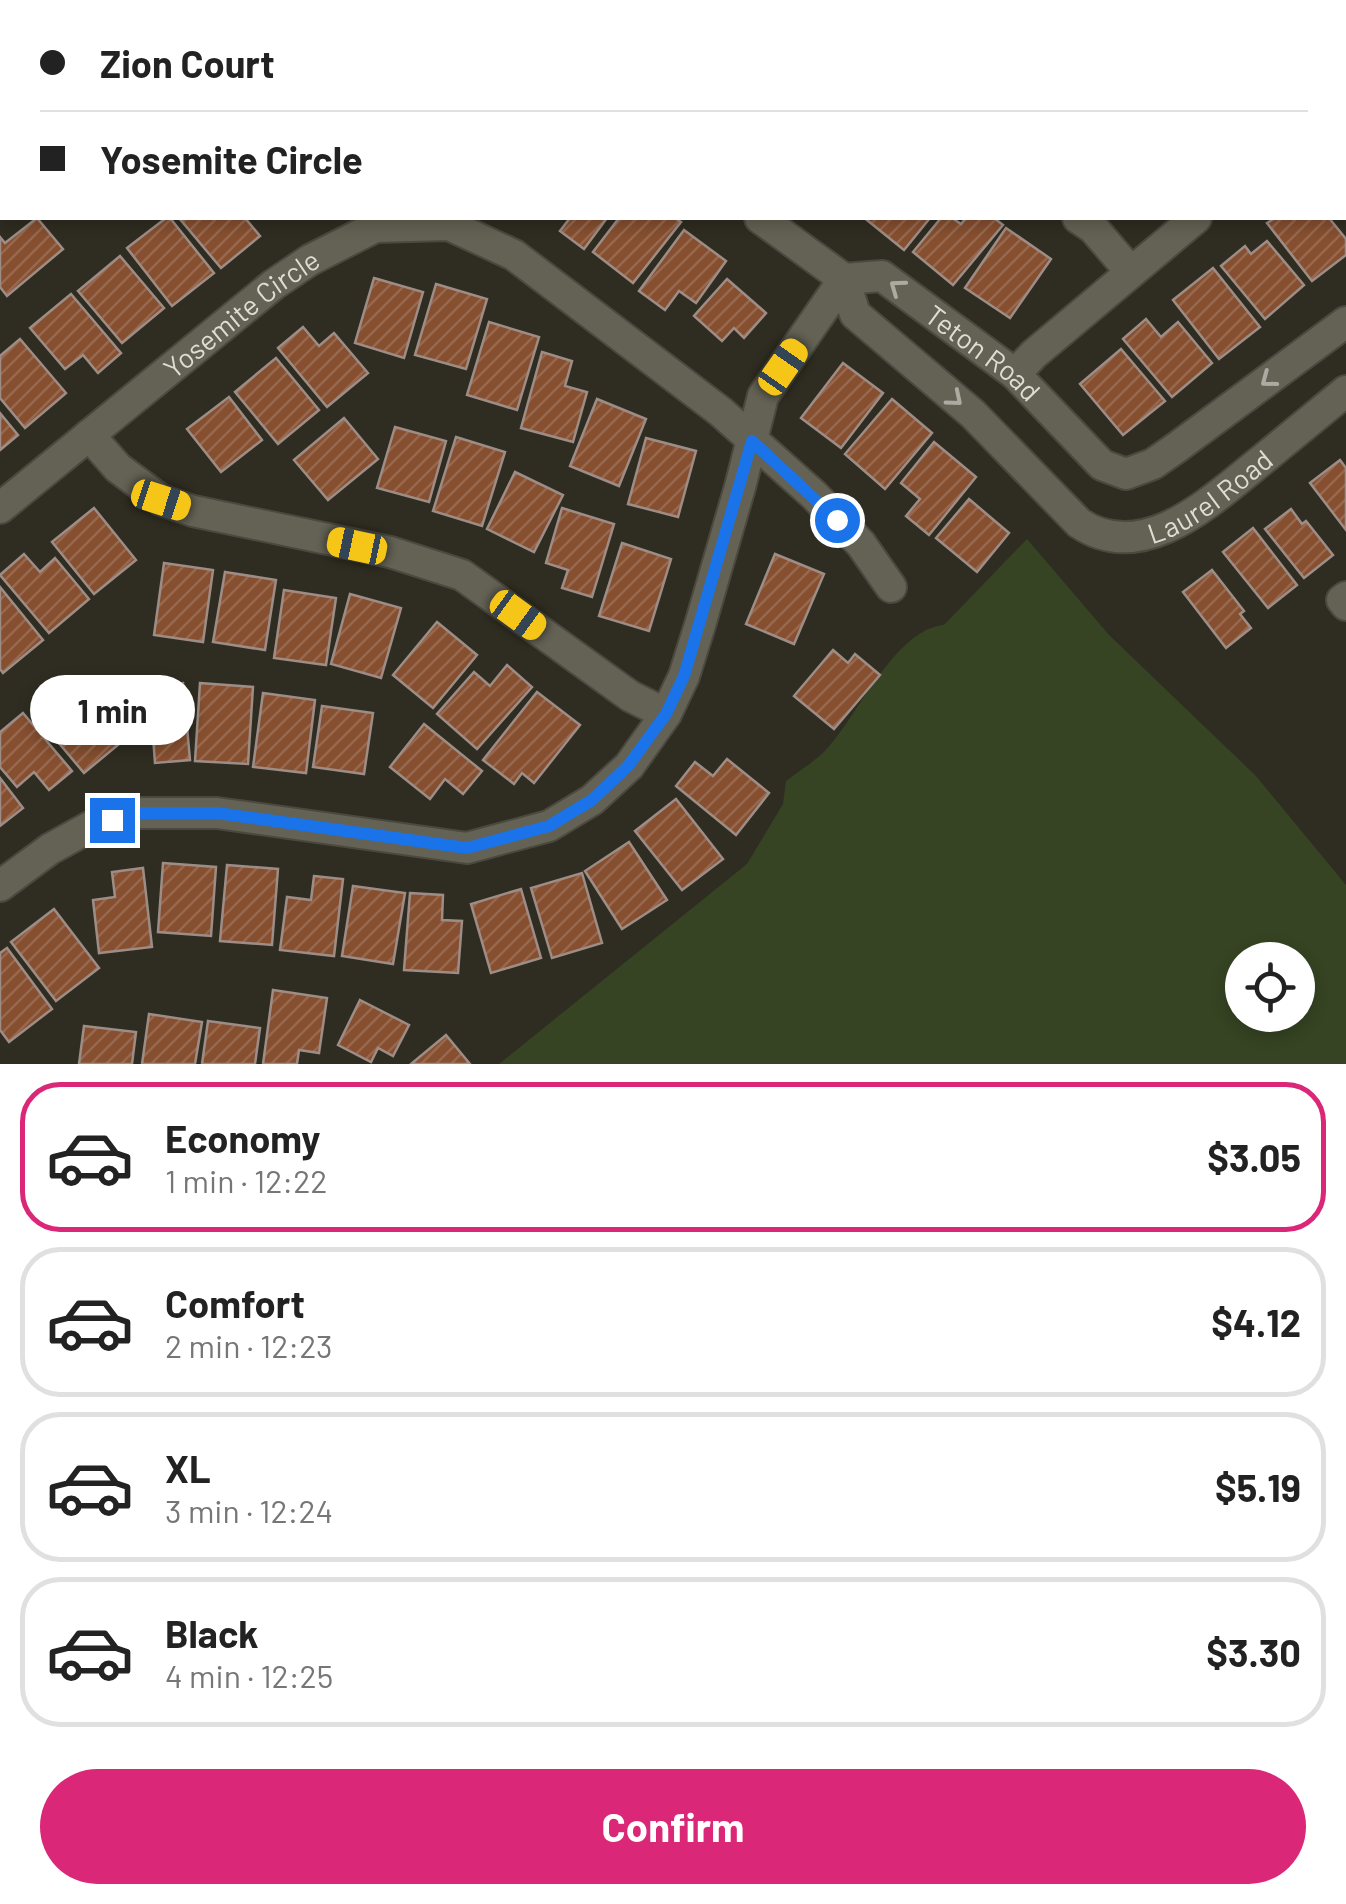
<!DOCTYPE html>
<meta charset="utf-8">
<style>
body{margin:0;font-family:Barlow,sans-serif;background:#f6f6f6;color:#222;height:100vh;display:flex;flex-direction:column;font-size:38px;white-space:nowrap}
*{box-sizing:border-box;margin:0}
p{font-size:32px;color:#767676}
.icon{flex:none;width:55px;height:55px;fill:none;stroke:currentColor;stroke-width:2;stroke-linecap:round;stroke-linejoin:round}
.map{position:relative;height:1064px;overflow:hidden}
.sheet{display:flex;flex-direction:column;background:#fff;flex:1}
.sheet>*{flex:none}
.hud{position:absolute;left:0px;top:0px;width:1348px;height:220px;box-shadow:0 5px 15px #0003;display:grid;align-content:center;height:220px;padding:0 40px;background:#fff}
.tools{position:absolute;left:1225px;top:942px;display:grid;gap:20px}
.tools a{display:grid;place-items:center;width:90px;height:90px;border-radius:50%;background:#fff;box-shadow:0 5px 15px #0003;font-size:50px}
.end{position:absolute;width:45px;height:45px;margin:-22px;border:12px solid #1a73e8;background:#fff;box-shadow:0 0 0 5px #fff}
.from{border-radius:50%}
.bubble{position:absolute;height:70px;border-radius:35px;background:#fff;box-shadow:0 5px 15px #0003;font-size:32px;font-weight:700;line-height:70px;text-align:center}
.car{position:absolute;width:30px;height:60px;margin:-30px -15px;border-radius:12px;box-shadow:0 0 8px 2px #0007;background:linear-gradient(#f5c518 24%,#345 0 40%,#f5c518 0 76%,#345 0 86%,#f5c518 0)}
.hud b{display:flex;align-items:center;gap:35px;height:95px;font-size:38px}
.hud b+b{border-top:2px solid #e0e0e0}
.hud i{width:25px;height:25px;background:#222}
ul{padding:18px 0 0;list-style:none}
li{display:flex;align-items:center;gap:30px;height:150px;margin:0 20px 15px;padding:0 20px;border:5px solid #e0e0e0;border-radius:40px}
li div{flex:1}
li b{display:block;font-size:38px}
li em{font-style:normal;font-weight:700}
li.selected{border-color:#db2777}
li>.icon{width:90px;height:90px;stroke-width:1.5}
.action{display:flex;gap:20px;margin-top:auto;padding:20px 40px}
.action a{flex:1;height:115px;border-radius:60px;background:#db2777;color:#fff;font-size:40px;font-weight:700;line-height:115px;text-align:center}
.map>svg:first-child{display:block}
.green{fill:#364423;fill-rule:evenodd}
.building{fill:url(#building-hatch);stroke:#9d8d86;stroke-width:2.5}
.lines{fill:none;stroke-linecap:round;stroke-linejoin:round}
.minor-casing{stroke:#4b493f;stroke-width:34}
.minor{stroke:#646254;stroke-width:30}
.oneway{stroke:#adaba1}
.route{stroke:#1a73e8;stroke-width:12}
.labels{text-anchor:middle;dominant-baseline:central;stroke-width:8;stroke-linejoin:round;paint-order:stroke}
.street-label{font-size:28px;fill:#dedcd4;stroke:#262317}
</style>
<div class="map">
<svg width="1346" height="1064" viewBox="0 0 1346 1064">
<defs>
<pattern id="building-hatch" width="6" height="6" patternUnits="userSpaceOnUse" patternTransform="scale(2.5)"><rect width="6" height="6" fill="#864f30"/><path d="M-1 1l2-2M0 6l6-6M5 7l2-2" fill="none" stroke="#97684d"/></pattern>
</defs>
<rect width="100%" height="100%" fill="#2f2d21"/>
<path class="green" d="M1027,539L1109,635L1256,776L1346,885V1064H499L747,864L783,804L786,781C798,772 812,763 823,753C857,719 894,629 944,625ZM1242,960H1298V1015H1242Z"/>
<g class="building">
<path d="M37,218L63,249L7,296L0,287V237L5,243Z"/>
<path d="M166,218H170L214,273L172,306L127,248Z"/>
<path d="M179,218H245L260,236L221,268Z"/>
<path d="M570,218H607L584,249L560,231Z"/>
<path d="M619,218H675L681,222L633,283L593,252Z"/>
<path d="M870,218H930L904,250L867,220Z"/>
<path d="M941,218H952L961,224L966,218H994L1003,225L953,285L913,252Z"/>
<path d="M1275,218H1329L1346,239V255L1312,281L1267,223Z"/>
<path d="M1006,228L1051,259L1010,318L965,288Z"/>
<path d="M684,230L726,261L696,303L679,291L665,310L639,291Z"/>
<path d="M1267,241L1304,285L1265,319L1221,266L1245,246L1251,254Z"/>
<path d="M120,256L164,308L122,343L78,291Z"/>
<path d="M1213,268L1260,327L1219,359L1173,300Z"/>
<path d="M374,278L423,292L404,358L355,343Z"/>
<path d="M727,279L766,313L744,338L734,328L722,341L694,316Z"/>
<path d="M436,284L487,299L466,369L415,355Z"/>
<path d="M71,294L121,353L98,373L83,355L65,369L30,328Z"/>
<path d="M1146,319L1161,337L1178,322L1212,363L1172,397L1123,339Z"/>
<path d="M489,322L539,337L517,410L467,395Z"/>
<path d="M303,327L319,346L334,333L368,373L327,407L278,348Z"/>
<path d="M20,339L66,393L25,428L0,398V356Z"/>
<path d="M1121,349L1165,401L1123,435L1080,384Z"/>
<path d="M542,352L572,361L565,386L587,392L573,442L521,428Z"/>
<path d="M276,358L319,410L278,444L235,392Z"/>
<path d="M843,363L883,393L841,448L801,418Z"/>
<path d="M229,397L262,440L221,472L187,429Z"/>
<path d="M597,399L646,419L619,486L570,466Z"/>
<path d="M892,399L932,433L885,489L845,454Z"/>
<path d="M0,413L18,435L0,450Z"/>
<path d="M344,418L378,459L328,500L294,460Z"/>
<path d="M395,427L446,441L429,502L377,488Z"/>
<path d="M456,437L505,452L482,526L433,511Z"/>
<path d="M646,438L696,451L678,517L628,504Z"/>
<path d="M934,442L976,477L929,535L906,516L920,499L901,483Z"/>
<path d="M1340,460L1346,468V530L1310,483Z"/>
<path d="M515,472L563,495L534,552L487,529Z"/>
<path d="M969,499L1009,533L977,572L936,538Z"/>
<path d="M94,508L136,560L94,594L52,542Z"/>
<path d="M562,508L614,524L592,597L562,588L568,570L546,563Z"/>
<path d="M1291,509L1302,524L1306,521L1333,555L1304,578L1265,529Z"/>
<path d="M1253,528L1297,585L1268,608L1223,552Z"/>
<path d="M622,543L671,559L649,631L599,616Z"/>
<path d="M24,554L40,572L55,558L89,599L49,633L0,575Z"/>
<path d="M775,554L824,574L794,644L746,624Z"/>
<path d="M164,563L213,570L203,642L154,635Z"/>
<path d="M1212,570L1244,611L1240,614L1251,628L1226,648L1183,592Z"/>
<path d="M225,572L276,580L265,650L213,642Z"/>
<path d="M0,587L43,640L3,673L0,669Z"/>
<path d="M284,590L336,598L326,665L274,658Z"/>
<path d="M350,594L401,608L381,678L331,664Z"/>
<path d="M437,622L477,655L433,708L393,675Z"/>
<path d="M833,650L848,663L855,654L880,675L834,729L794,696Z"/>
<path d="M507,665L532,687L477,749L437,714L474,672L490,686Z"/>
<path d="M183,683L190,760L155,763L153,736L135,738L130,687Z"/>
<path d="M200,683L253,687L248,764L195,761Z"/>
<path d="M83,688L125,739L84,773L42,723Z"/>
<path d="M537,692L580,725L534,783L522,773L514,784L483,760Z"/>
<path d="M263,693L315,700L306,773L253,767Z"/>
<path d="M322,706L373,713L364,774L313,767Z"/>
<path d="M23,713L72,771L49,790L34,772L17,787L0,767V732Z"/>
<path d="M424,724L482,771L463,794L445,779L430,799L390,767Z"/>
<path d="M727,759L769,793L736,835L676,786L695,762L713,776Z"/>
<path d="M0,778L23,808L0,826Z"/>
<path d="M676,799L723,859L682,890L635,831Z"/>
<path d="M629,842L667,900L622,929L585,871Z"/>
<path d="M163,863L216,867L211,936L158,932Z"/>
<path d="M227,865L278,869L272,945L220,941Z"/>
<path d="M143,868L152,947L99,953L93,900L115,897L112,872Z"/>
<path d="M582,873L602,943L552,958L531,888Z"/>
<path d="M314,876L343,879L334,956L280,950L287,897L311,900Z"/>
<path d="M353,886L405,893L393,964L342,956Z"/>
<path d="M521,889L541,958L491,973L471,904Z"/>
<path d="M410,893L443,895L442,920L462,921L458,973L404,970Z"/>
<path d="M54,909L99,968L56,1001L11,942Z"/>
<path d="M7,948L52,1009L9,1042L0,1030V953Z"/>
<path d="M273,990L327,998L319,1053L299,1050L297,1064H263Z"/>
<path d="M360,1000L409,1025L393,1056L378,1048L371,1062L338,1045Z"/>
<path d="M149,1014L202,1022L195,1064H142Z"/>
<path d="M208,1021L260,1028L255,1064H202Z"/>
<path d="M84,1026L136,1032L132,1064H79Z"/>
<path d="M446,1035L470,1064H411Z"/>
</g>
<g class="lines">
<g class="minor-casing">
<g id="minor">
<path d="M462,0L465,2"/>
<path d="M768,0L772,2"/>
<path d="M1257,0L1261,2"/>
<path d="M175,2L178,0"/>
<path d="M570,2L573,0"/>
<path d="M1345,87L1346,89"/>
<path d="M0,146L2,144"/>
<path id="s1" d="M760,218L844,279L855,314L973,414L1079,523C1144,567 1213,499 1262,460C1290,437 1318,414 1346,391"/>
<path d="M1078,218L1093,228L1130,271"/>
<path id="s2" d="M844,279L882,276L1015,374L1102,465L1126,474L1153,464L1176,448L1346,322"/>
<path d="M1015,374L1034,354L1196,218"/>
<path d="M89,435L118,468L161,500L193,511L390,552L462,575L630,696L666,714"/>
<path id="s3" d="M0,508L273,285L310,260L375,227L449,225L514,255L721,412L814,495L861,544L891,587"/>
<path d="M1346,597L1342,600L1346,605"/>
<path d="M0,886L50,849L90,827L133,813H217L467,848L549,826L592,800L629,766L666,714L684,676L700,625L740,487L763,396L844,279"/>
</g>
</g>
<use href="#minor" class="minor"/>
</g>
<defs><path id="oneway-chevron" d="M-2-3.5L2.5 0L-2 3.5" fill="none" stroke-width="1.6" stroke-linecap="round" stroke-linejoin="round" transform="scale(2.5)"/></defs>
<g class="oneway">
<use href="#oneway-chevron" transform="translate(897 287) rotate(-144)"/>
<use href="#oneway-chevron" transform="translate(1268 380) rotate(143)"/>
<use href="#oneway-chevron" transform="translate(955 399) rotate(40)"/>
</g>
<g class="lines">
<path class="route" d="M112,820L133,813H217L467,848L549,826L592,800L628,766L666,714L684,676L752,441L837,520"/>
</g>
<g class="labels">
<g class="street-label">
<text stroke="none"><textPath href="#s3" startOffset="310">Yosemite Circle</textPath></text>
<text stroke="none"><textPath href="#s2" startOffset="165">Teton Road</textPath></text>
<text stroke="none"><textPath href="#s1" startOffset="592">Laurel Road</textPath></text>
</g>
</g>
</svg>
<div class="tools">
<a><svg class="icon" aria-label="locate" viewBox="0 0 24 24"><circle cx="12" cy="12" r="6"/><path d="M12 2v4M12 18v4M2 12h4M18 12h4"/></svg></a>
</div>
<i class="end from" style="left:837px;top:520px"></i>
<i class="end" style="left:112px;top:820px"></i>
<div class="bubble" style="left:30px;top:675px;width:165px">1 min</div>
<i class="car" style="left:783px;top:367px;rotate:35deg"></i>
<i class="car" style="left:161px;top:500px;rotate:108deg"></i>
<i class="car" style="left:357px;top:546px;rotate:282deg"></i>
<i class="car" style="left:518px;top:615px;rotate:126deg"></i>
<div class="hud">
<b><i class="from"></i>Zion Court</b>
<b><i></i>Yosemite Circle</b>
</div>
</div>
<section class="sheet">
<ul>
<li class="selected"><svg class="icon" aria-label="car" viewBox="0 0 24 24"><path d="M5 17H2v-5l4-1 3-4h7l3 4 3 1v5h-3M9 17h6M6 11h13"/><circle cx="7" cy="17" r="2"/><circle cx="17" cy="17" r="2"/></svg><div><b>Economy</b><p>1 min · 12:22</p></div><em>$3.05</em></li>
<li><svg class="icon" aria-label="car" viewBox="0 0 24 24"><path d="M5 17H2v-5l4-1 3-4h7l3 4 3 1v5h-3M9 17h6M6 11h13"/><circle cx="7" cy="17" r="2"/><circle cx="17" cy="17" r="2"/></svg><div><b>Comfort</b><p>2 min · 12:23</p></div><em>$4.12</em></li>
<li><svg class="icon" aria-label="car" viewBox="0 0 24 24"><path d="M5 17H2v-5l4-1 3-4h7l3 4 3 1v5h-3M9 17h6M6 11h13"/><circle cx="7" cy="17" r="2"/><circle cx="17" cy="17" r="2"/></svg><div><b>XL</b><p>3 min · 12:24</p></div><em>$5.19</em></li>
<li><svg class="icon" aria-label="car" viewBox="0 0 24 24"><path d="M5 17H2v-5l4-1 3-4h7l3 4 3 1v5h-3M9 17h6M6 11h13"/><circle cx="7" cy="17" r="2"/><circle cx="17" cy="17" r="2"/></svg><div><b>Black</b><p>4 min · 12:25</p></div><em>$3.30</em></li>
</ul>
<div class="action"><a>Confirm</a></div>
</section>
